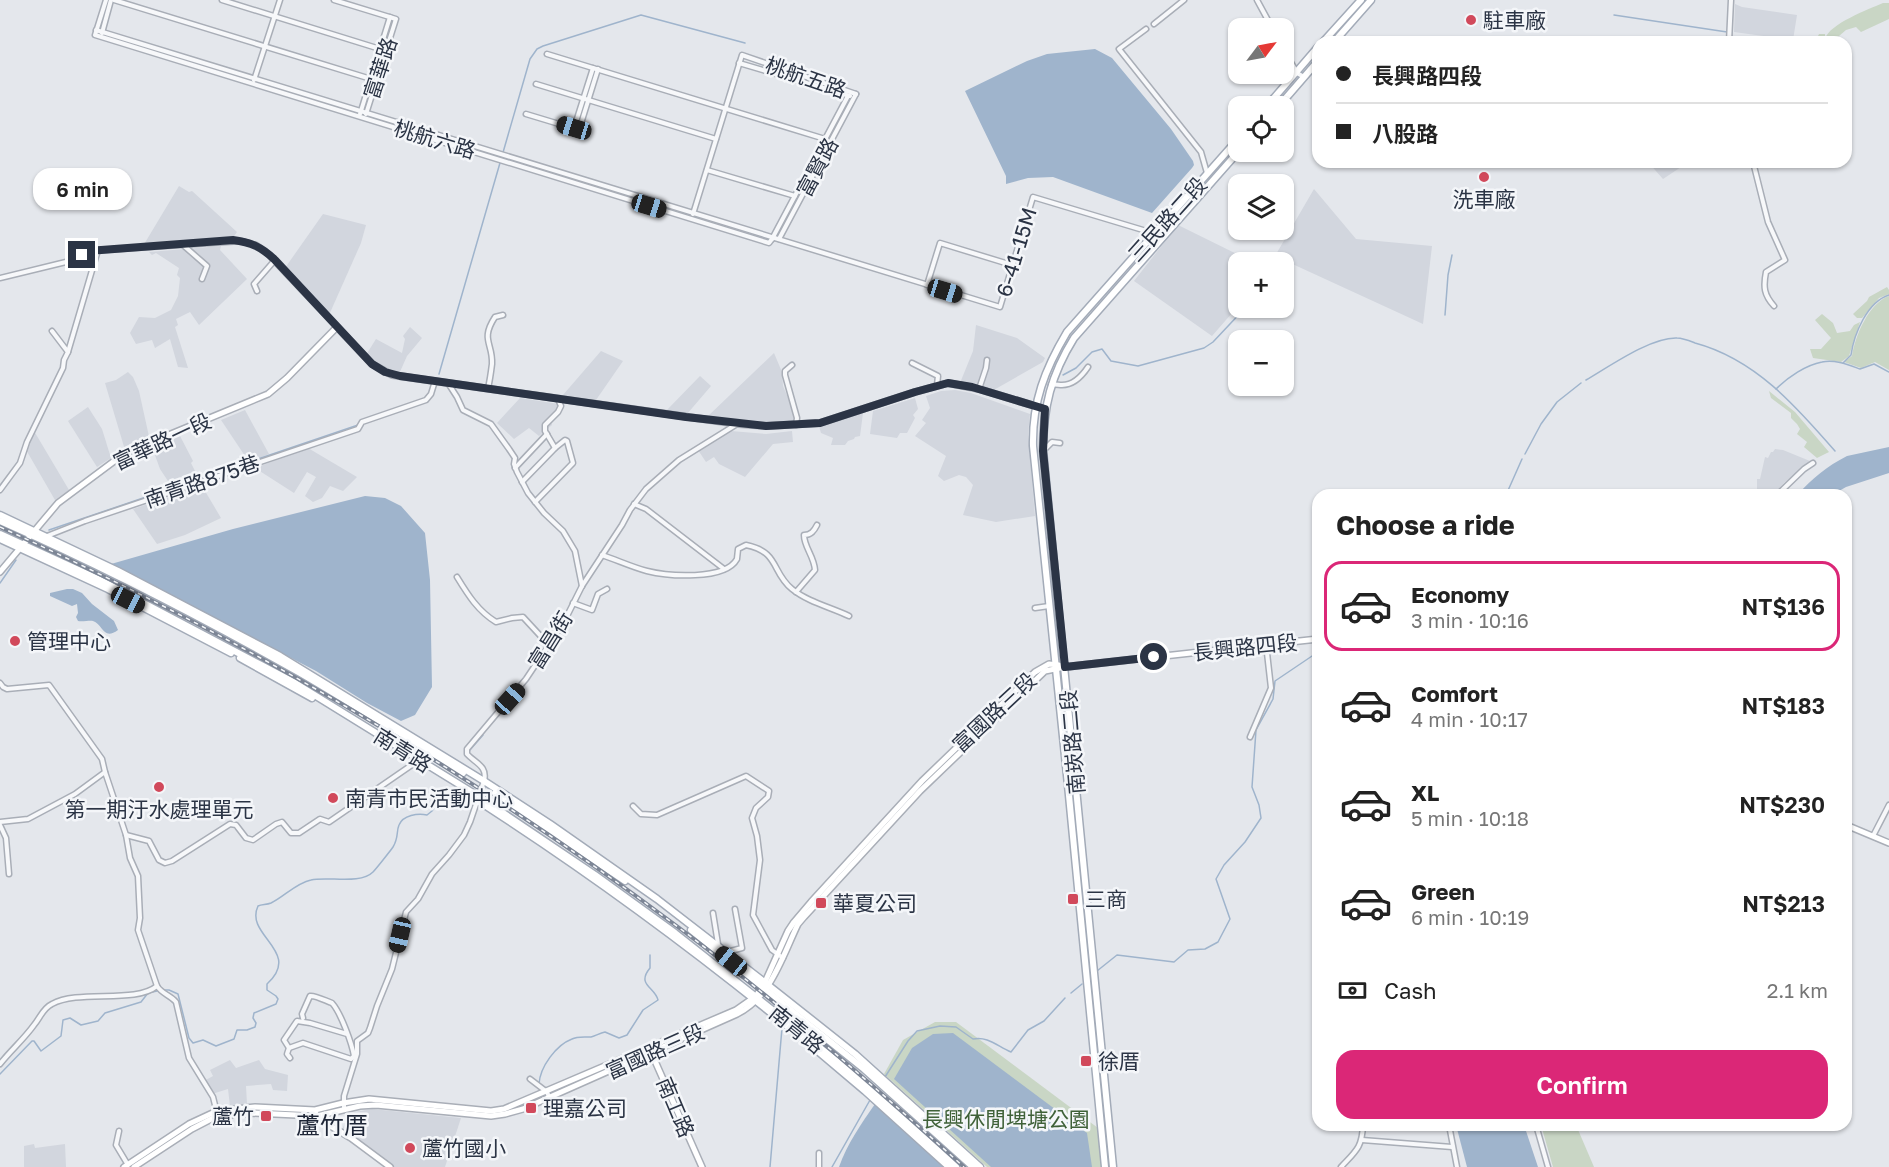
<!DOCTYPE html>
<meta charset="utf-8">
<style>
body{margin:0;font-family:"Golos Text","Noto Sans TC",sans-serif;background:#f2f2f2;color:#222;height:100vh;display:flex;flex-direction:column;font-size:22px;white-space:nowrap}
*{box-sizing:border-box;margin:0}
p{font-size:20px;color:#767676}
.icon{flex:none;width:33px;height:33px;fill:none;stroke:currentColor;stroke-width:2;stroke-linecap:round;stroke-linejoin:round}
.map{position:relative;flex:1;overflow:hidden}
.panel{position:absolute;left:1312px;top:489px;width:540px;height:642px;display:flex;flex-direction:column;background:#fff;border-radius:18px;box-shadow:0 2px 4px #0004}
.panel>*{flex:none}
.guide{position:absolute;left:1312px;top:36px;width:540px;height:132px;border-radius:18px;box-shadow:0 2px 4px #0004;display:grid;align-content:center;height:132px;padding:0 24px;background:#fff}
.needle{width:39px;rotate:58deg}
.fabs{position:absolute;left:1228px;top:18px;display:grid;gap:12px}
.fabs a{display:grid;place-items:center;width:66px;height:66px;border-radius:12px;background:#fff;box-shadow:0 2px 4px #0004;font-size:30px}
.end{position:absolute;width:27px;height:27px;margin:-14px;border:8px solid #2b3445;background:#fff;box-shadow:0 0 0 3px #fff}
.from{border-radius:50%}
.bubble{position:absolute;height:42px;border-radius:18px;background:#fff;box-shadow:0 2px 4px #0004;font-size:20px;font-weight:600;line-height:42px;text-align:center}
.car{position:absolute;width:18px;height:36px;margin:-18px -9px;border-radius:8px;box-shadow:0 0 4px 2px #0007;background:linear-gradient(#222 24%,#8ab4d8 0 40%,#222 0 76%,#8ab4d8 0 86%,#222 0)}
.guide b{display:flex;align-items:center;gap:21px;height:57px;font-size:22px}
.guide b+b{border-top:2px solid #e0e0e0}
.guide i{width:15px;height:15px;background:#222}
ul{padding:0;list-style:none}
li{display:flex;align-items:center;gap:18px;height:90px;margin:0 12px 9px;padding:0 12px;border:3px solid transparent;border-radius:18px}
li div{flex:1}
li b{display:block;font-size:22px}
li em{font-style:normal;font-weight:600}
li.on{border-color:#db2777}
li>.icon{width:54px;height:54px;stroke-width:1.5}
h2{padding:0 24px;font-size:27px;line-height:72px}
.pay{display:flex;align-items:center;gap:15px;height:66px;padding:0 24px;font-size:22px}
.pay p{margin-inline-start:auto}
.button{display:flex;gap:12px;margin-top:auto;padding:12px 24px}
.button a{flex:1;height:69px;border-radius:18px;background:#db2777;color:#fff;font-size:24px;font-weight:600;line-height:69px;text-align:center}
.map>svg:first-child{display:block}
.built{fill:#d2d6de}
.green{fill:#c9d6c5}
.water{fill:#9fb4cc}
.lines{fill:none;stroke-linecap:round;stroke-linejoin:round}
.stream{stroke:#9fb4cc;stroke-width:1.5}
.street-casing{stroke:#a9aeb7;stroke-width:7}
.secondary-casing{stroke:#a9aeb7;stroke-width:8}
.primary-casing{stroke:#a3abb8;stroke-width:9}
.street{stroke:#f7f8fa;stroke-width:4}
.secondary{stroke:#fff;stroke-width:5}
.primary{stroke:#fff;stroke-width:6}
.rail-casing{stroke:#7d8696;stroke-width:4}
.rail{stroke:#f4f6f9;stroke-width:1.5;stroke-dasharray:4.5;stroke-linecap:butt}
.route{stroke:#2b3445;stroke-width:8}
.poi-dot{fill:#d1495b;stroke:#f4f6f9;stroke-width:2}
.labels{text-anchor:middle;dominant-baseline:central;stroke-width:5;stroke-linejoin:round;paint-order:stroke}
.poi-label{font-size:21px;fill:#2b3445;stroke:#f4f6f9;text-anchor:start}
.street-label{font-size:21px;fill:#2b3445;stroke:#f4f6f9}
.park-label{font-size:21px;fill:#3f6138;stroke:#f4f6f9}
.quarter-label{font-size:24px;fill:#1d2536;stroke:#f4f6f9}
</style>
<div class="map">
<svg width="1889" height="1167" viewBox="0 0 1889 1167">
<rect width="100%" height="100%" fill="#e4e7ec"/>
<g class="built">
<path d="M1735,4L1742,7L1797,15L1793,40L1734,32Z"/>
<path d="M1648,162H1671L1681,167L1663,179Z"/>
<path d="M179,186L189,192L192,191L237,232L232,239L143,246Z"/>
<path d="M1314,189L1356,239L1432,246L1423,324L1275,256Z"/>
<path d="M323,214L366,225L361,243L329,315L285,268Z"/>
<path d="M1178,225L1253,262H1239V305L1212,336L1134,281Z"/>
<path d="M221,246L220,250L247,279L199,325L190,312L176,319L178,325L175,327L188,368L178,367L170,339L155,348L152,340L136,344L130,333L139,317L155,318L171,310L178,296L180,278L177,275L179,268L156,253L152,255L149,252Z"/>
<path d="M976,325L1017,338L1045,358L1043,362L992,391L971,384L960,383L973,351Z"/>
<path d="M410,327L422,338L407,356L399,374L381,367L366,355L376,339L402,353L405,339L403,336Z"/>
<path d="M601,351L623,361L596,400L563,395Z"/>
<path d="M774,353L782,372L783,386L792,407L795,421L760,423L707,417Z"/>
<path d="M128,372L133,377L139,391L150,441L125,450L105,383L116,380Z"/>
<path d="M700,376L711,386L687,414L666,411Z"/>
<path d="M955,390L971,393L1030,414L1028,434L1035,516L996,522L963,515L973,485L966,477L959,475L944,481L938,476L946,456L915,436L926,423L922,420L930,408L926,396L941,391Z"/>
<path d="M520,398L559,404L561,411L551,422L552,425L539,436L529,428L514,439L497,423Z"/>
<path d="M915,398L918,409L913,415L915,418L907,433H900L897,438L870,434L873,411Z"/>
<path d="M88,407L102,429L111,458L97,467L68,421Z"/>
<path d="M245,410L269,454L249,462L221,420Z"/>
<path d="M863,413L860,436L855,437L854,439L848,441L845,445H831L833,438L821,433L819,426Z"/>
<path d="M34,431L69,490L55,500L25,448Z"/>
<path d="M731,431L766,434L792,431L793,442L773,444L745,477L719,464L714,457L706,462L698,450Z"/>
<path d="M180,436L193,461L191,463L197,475L172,487L160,469L152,447Z"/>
<path d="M308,448L357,477L343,491L330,486L322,498L313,502L305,496L316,477L307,472L294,493L255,468Z"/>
<path d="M1775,449L1783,450L1810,461L1784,483L1773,495H1759L1757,494V479H1760L1765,457L1768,458L1771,452H1773Z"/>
<path d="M202,486L221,518L185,535L157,544L133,509Z"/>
<path d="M230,1060L236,1068L259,1060L265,1069L288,1075L287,1091L273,1090L271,1084L246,1086L247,1104L230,1106L228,1089L212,1094L204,1081L213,1076L210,1070Z"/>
<path d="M372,1109L461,1118L445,1167H394L342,1130L349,1113Z"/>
<path d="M34,1144L35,1148L65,1144L66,1167H24V1146Z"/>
</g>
<g class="green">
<path d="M1883,3H1889V19L1861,32L1856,27L1846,30L1832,42H1815L1819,34H1825V39C1829,24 1869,9 1883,3Z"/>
<path d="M1887,287L1889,290V294L1879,298L1862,318H1857L1853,314L1867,301L1869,297Z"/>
<path d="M1889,296V370L1875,362L1861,368L1844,362L1852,356C1855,336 1869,303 1889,296Z"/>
<path d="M1822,314L1833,323L1837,333L1850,331L1854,325L1860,322L1849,356L1841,362L1813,358L1810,349H1821L1831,338L1815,320Z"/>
<path d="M1769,391L1795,412L1829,452L1817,458L1804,447L1807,442L1797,434L1800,429L1797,424L1791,418V413L1771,398Z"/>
<path d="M935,1022H956L1098,1128L1102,1167H987L884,1074L903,1040Z"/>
<path d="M1541,1125H1576L1594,1167H1553Z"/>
</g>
<g class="water">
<path d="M1095,49L1112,58L1171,129L1193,161L1194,165L1192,168L1152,213L1053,177L1028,178L1006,184V176L965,91L1027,61L1047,54Z"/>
<path d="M1889,447V473L1846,487L1832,495H1797C1812,479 1827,466 1847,456Z"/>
<path d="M365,496L385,498L401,506L425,533L430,580L432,687L415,715L401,721L367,703L316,671L111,564L233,529Z"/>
<path d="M67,589H73L82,593L92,604L114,621L118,630C103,641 103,624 93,621C90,620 83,622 78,621L76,617L78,613L77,604L72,606L50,596V593Z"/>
<path d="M953,1033L1087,1133L1092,1167H991L894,1079L912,1048L933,1034Z"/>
<path d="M875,1104L944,1167H839C847,1144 861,1124 875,1104Z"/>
<path d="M1456,1125H1524L1538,1167H1467Z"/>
</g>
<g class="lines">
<g class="stream">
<path d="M1614,15L1727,32"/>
<path d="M1445,315L1448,275L1452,255"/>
<path d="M1843,363L1851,355C1854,334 1867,302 1889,295"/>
<path d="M439,374L530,59L537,49L543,46L641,15L745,43"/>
<path d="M1063,375L1076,368L1092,352L1102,349L1111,361L1138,366L1204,348L1213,342L1245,308"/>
<path d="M1586,380C1610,366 1651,337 1677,338C1683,338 1690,341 1695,343C1755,359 1796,406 1835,451"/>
<path d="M1776,389C1788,377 1806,365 1822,362C1835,359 1849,365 1860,369L1874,364L1889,372"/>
<path d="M382,417L417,405"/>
<path d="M1525,454L1541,424L1557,402L1581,383"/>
<path d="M1506,495L1522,459"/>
<path d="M49,530L358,425"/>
<path d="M0,583L16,560"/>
<path d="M469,751L483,735"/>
<path d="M1097,971L1117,955L1174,962L1188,950L1205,949L1218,942L1230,919L1216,879L1224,865L1245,842L1261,818L1259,805L1252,787L1256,730L1273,699L1275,681L1318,652"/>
<path d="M164,990H169L178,994L189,1038L193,1043L203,1040L216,1046L234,1039L237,1030H247L255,1027L256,1023L253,1018L254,1013L276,1004L278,999L276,996L267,990V984C303,951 244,936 258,906C262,904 266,905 271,903C284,897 296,883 311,880C328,876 360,885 373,872C376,869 391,850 393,847C399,837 396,832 399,825C403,815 418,813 427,815L432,811L446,787"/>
<path d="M1071,993L1082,984"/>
<path d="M0,1074L32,1041H34L41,1051L61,1036L63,1020L70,1018L81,1025L98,1021L105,1013L141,1002L148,993L157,991"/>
<path d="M885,1077L908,1041L917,1031L940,1026L956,1027L973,1039C988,1036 997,1046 1011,1052L1028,1030L1044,1021L1065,998"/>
<path d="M539,1084C540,1067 556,1045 572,1039C577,1036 585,1037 591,1037C595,1036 600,1033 605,1032L619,1038L627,1035L643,1010L658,1000C655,987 636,985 650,968V955"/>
<path d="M770,1167L782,1028"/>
<path d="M832,1167L870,1100"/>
</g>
<g class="street-casing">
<g id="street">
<path d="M106,0L95,35L769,243L772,239"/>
<path d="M114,0L371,79"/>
<path d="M222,0L380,49"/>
<path d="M334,0L396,19L366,114"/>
<path d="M1257,0L1270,24L1269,28"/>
<path d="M1154,24L1184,0"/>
<path d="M1146,29L1119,49L1201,152L1207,173"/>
<path d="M96,30L1000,307L1033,197L1163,236"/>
<path d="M102,33L111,0"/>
<path d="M1729,42L1731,0"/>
<path d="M1284,50L1297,73L1304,77"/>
<path d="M547,54L825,139"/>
<path d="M739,63L850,96"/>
<path d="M254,80L280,0"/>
<path d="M536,84L716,139"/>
<path d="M360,114L390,17"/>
<path d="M526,114L579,130L598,69"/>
<path d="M574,128L593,68"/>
<path d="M1753,162L1768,222L1785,260L1766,272C1763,287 1764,295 1774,306"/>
<path d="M707,170L795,196"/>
<path d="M693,214L742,55L856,94"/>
<path d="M772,239L848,96"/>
<path d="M779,239L856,94"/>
<path d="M183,245L207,266L202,279"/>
<path d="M0,278L70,261L88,251L241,241L256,245L265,251L337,327"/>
<path d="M927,285L940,243L1012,265"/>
<path d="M257,291L254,284L275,260"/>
<path d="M68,352L98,250"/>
<path d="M912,363L938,376L937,385"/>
<path d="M792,365L785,371V375L797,418L796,425"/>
<path d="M448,383L457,397L463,410L491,424L509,449L515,458L514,464L517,472L528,493L544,513L563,531L575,551L582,586"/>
<path d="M1051,385C1055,384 1058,385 1062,385C1074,385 1082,376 1088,367"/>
<path d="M488,388C490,380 491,372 492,364C493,343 480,340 495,317L503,315"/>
<path d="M979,389L986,368L987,360"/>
<path d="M1044,450L1052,442L1060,443"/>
<path d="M515,468L547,434"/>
<path d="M522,482L555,448"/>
<path d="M0,490L20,463L27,442L63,368L64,360L68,352L52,331"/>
<path d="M1777,495L1804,469L1813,463"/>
<path d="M535,502L573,463L567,441L565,440L555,448L545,431V425L558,412L561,406L558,399"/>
<path d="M634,504L646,509L724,569"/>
<path d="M47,536L85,521L358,429L362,422L426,400L431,394L435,381"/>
<path d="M602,555C617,560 632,567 647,571C667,576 725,581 737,559C737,558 738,550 738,549L746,545C780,552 771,572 792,589C808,602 830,607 849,616"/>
<path d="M457,577C468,595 478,611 496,622L512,618L523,617L548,644"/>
<path d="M796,592L815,570C814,556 804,547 804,535C811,535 814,531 817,525"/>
<path d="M573,603L592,610L598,594L607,589"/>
<path d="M1035,608L1049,606"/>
<path d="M0,683L3,687L7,689L49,685L102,759L105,772L126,835L130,858L138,876L140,918L138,930L157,986C162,994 170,995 176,1002L189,1058L213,1097L217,1113"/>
<path d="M1250,737L1271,688L1266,644"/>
<path d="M633,806L641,814L657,815L746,776L769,791L768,797L756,808L752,818L757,836L760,860L753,915L772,950L783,958"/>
<path d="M0,822L28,819L75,794L105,772"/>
<path d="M0,825L6,838L9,874"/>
<path d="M126,835L149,841L159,860L165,863L172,861L230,824L236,825L246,838L253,840L276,824L282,822L291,833H299L320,819L329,822L416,762"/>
<path d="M1873,836L1889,805"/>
<path d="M713,913L718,944"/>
<path d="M727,952L742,948L735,909"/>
<path d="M303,1018L302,1014L310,996C315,995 326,1001 332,1003C341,1013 352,1044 354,1056L351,1059L303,1043L289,1048L284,1040L297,1021L310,1023L347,1034"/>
<path d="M289,1048L287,1054L290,1058"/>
<path d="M0,1064C11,1050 24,1039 34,1025C40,1018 43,1008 52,1004C79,989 135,1004 157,986"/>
<path d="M530,1079L547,1092L549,1097"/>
<path d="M344,1109V1096L357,1054V1041L368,1033L370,1028L377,1006L392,969L406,912L418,899L432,874L449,855L464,835L470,822L484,781C488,766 475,763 467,754V749L526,679L564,622L582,586L622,525L630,510L646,489L679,460L737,424"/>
<path d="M1449,1125L1457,1167"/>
<path d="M1536,1125L1548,1167"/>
<path d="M119,1131L116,1145L128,1165"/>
<path d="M1362,1140L1452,1147"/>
<path d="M819,1167V1153"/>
<path d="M1341,1167C1356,1151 1362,1148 1363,1125"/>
</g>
</g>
<g class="secondary-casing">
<g id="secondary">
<path d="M0,572L58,503L125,453L268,394L287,378L337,327L372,364L392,375L738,424L766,426L820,423L915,392L948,383L979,389L1045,409"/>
<path d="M1846,825L1889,843"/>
<path d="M651,1052L702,1167"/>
<path d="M316,1114L322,1121L351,1138L390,1167"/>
<path d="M124,1167L189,1124L217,1111L255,1107L315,1110L343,1103L369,1099L491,1111L504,1109L736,1010L756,996L765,982L788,931L794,922L811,902L922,781L1035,672L1049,664L1059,665"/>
<path d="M134,1167L192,1129L217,1116L252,1113L317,1116L360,1106L376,1105L491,1116L505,1114L523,1109L737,1014C771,997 782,957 798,924L804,917L920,791L1045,671L1065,667L1318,639"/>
</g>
</g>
<g class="primary-casing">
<g id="primary">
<path d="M1323,42L1361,0"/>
<path d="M1334,42L1371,0"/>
<path d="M1267,106L1318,47"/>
<path d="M1279,106L1318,61"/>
<path d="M0,515L118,571L280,656L484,781L550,824L657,899L768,985L855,1054L980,1167"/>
<path d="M0,521C102,566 203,618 300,673C355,705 409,740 463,773"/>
<path d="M0,534L98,579L261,665L295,683L478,796L595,875L675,933L857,1077L956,1167"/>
<path d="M0,539L108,589L231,653"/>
<path d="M240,658L312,698"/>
<path d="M461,790C603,880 738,982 865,1091C893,1116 921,1142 949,1167"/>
<path d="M495,793L625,881"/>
<path d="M691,930L864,1069L973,1167"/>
<path d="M1105,1167L1068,785L1033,446C1032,402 1045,369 1067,332L1239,138"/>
<path d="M1113,1167L1043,451C1043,407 1051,375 1074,338L1239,151"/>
</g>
</g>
<use href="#street" class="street"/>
<use href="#secondary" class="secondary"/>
<use href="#primary" class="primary"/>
<g class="rail-casing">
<path id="rail" d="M0,527C239,636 467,769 678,927C778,1002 872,1084 964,1167"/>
</g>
<use href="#rail" class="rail"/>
</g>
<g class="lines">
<path class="route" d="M82,255L88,251L233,240C251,242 263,248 275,260L372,364L385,372L400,376L686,417L766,426L820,423L915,392L948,383L972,387L1045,409L1043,451L1065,667L1154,657"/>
</g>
<g class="poi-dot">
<circle cx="1471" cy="20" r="6"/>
<circle cx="1484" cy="177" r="6"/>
<circle cx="15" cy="641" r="6"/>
<circle cx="159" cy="787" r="6"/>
<circle cx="333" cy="798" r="6"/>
<rect x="1067" y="893" width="12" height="12" rx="3"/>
<rect x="815" y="897" width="12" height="12" rx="3"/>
<rect x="1080" y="1055" width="12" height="12" rx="3"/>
<rect x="525" y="1102" width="12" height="12" rx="3"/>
<rect x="260" y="1110" width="12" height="12" rx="3"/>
<circle cx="410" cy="1148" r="6"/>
</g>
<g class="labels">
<g class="poi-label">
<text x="1483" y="20">駐車廠</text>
<text x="1484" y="199" text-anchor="middle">洗車廠</text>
<text x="27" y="641">管理中心</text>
<text x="345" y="798">南青市民活動中心</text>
<text x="159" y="809" text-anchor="middle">第一期汙水處理單元</text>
<text x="1085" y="899">三商</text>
<text x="833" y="903">華夏公司</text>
<text x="1098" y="1061">徐厝</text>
<text x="543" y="1108">理嘉公司</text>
<text x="254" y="1116" text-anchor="end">蘆竹</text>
<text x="422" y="1148">蘆竹國小</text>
</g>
<g class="street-label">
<text transform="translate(380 68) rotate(-72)">富華路</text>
<text transform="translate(806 77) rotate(19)">桃航五路</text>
<text transform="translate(435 139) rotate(17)">桃航六路</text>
<text transform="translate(817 167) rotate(-62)">富賢路</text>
<text transform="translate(1167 219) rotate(-48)">三民路二段</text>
<text transform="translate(1016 252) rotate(-73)">6-41-15M</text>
<text transform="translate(162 441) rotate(-25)">富華路一段</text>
<text transform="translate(202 481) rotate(-19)">南青路875巷</text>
<text transform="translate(550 640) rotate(-58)">富昌街</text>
<text transform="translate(1245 647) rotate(-6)">長興路四段</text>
<text transform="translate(994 712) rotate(-43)">富國路三段</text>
<text transform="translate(1072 742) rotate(-95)">南崁路二段</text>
<text transform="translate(403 750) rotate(32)">南青路</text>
<text transform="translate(797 1029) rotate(39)">南青路</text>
<text transform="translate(655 1051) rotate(-24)">富國路三段</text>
<text transform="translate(676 1107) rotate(67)">南工路</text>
</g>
<g class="park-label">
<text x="1006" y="1119">長興休閒埤塘公園</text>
</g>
<g class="quarter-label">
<text x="332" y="1124">蘆竹厝</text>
</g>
</g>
</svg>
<div class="fabs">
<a><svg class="needle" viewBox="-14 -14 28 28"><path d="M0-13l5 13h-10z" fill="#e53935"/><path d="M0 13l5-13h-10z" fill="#767676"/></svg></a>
<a><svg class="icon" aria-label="locate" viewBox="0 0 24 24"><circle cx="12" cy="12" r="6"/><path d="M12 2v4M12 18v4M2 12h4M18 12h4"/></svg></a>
<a><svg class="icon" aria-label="layers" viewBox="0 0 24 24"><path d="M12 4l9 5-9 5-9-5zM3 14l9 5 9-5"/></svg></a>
<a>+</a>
<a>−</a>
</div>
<i class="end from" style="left:1154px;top:657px"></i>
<i class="end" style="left:82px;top:255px"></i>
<div class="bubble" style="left:33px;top:168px;width:99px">6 min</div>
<i class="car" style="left:574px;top:128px;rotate:287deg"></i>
<i class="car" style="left:649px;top:206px;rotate:107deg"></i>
<i class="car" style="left:945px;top:291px;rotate:107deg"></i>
<i class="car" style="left:128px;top:600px;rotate:117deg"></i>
<i class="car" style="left:510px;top:699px;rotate:42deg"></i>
<i class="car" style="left:400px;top:935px;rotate:193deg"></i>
<i class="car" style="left:731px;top:961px;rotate:309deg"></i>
<div class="guide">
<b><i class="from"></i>長興路四段</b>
<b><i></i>八股路</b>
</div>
<section class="panel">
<h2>Choose a ride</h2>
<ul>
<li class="on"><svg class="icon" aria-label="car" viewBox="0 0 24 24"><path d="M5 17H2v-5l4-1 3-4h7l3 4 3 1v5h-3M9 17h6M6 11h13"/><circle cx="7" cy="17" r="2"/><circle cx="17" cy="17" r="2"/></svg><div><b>Economy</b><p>3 min · 10:16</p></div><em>NT$136</em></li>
<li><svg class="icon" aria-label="car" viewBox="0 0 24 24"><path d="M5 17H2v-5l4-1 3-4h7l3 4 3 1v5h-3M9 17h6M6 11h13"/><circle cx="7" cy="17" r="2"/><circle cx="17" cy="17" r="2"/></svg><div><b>Comfort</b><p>4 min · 10:17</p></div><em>NT$183</em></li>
<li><svg class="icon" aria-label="car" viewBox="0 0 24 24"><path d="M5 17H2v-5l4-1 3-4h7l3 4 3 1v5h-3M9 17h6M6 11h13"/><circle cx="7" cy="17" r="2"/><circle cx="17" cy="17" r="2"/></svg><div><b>XL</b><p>5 min · 10:18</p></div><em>NT$230</em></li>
<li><svg class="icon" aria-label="car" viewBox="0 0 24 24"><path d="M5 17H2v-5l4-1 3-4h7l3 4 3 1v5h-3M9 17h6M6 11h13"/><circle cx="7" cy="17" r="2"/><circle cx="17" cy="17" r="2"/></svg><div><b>Green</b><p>6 min · 10:19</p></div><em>NT$213</em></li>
</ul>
<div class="pay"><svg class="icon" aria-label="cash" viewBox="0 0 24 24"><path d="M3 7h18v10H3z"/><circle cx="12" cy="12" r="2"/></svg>Cash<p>2.1 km</p></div>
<div class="button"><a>Confirm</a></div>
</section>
</div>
